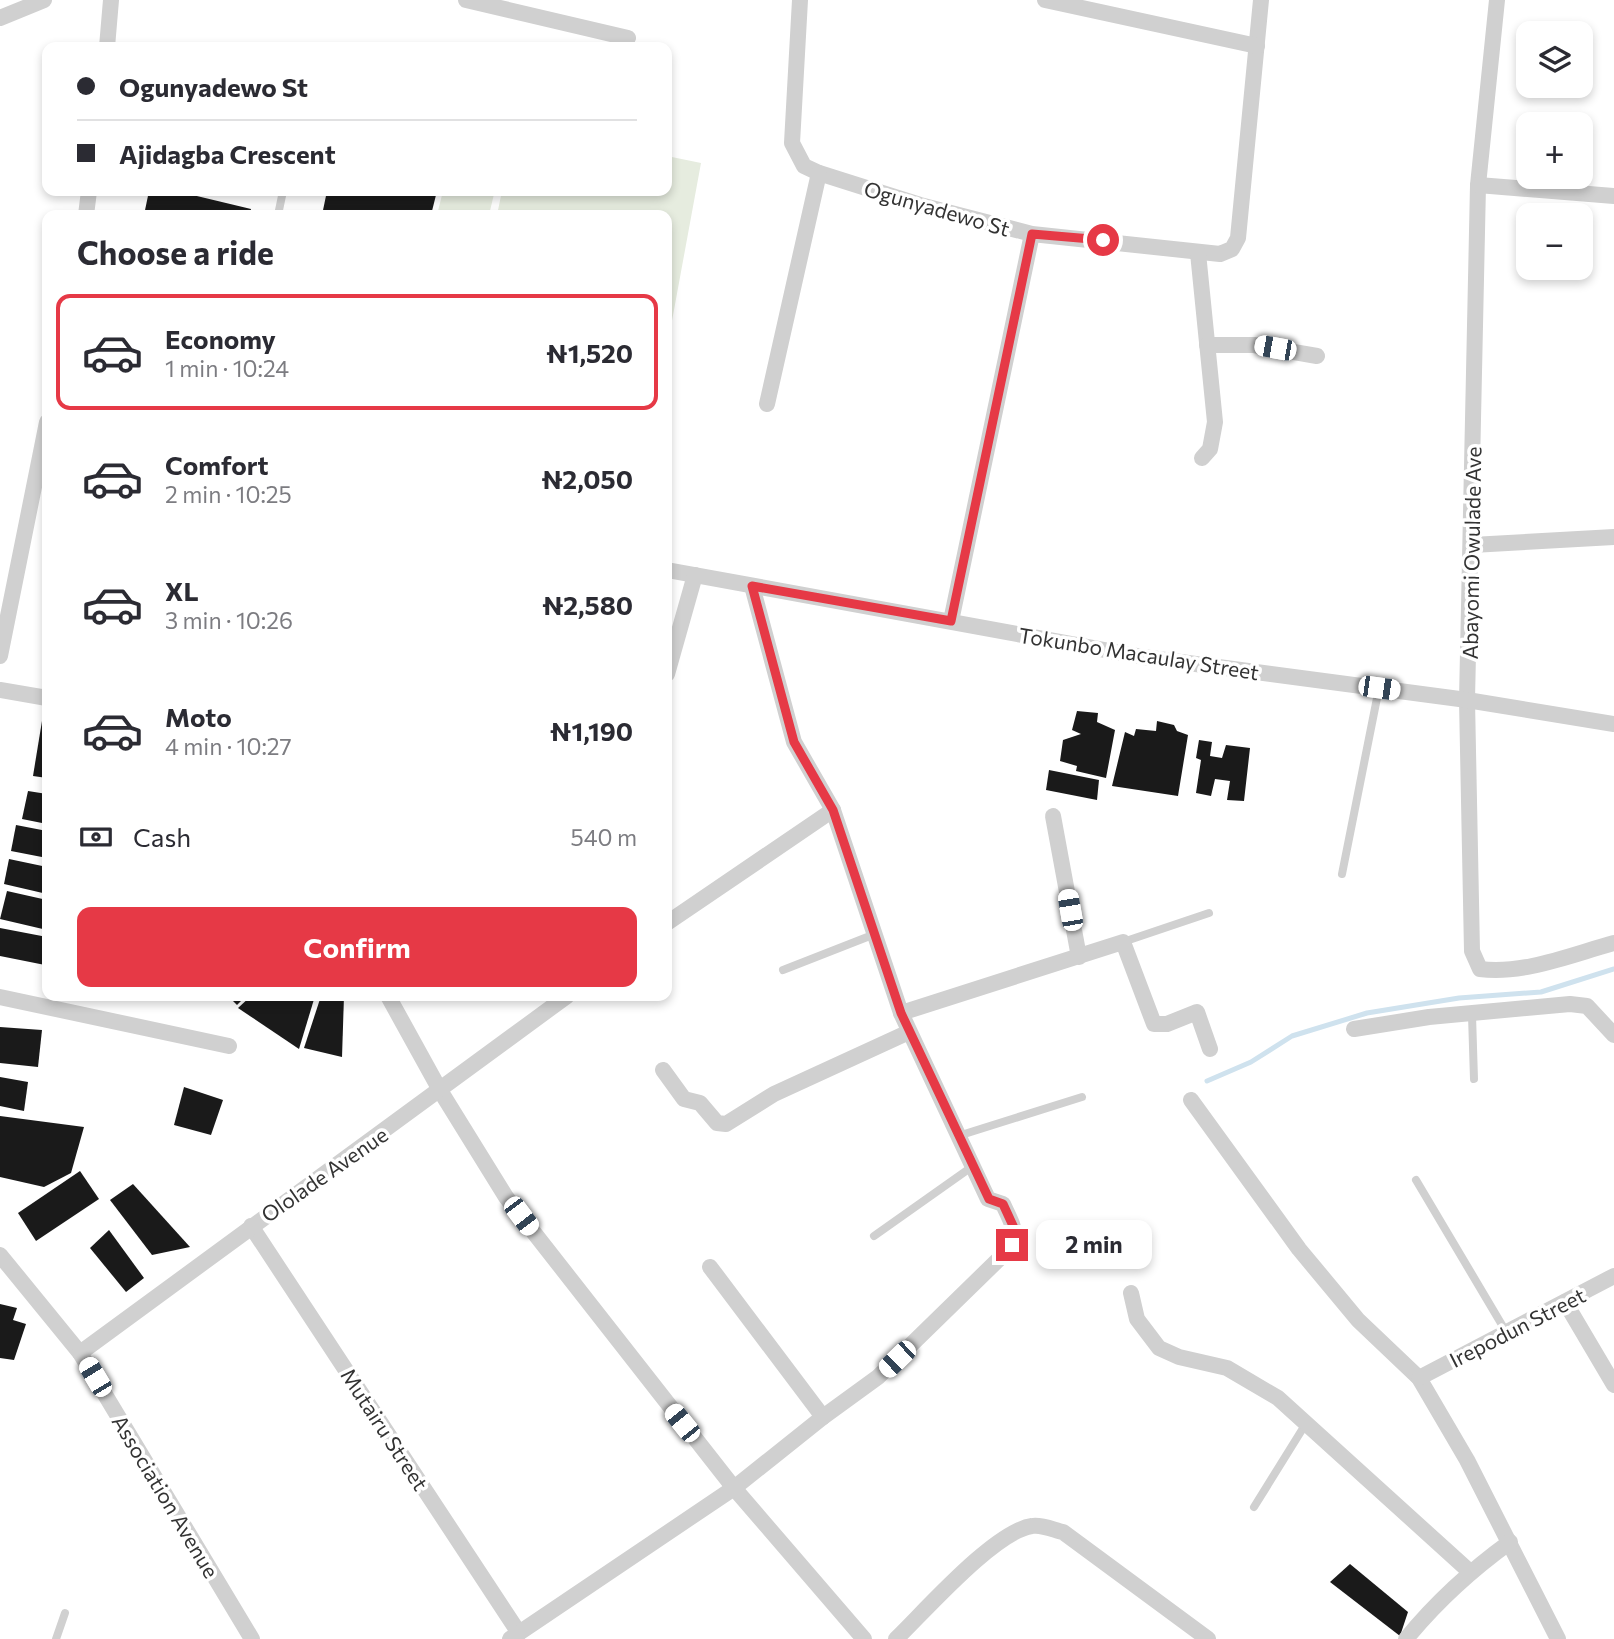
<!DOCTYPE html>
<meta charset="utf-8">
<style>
body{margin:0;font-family:Commissioner,sans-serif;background:#f7f7f7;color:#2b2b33;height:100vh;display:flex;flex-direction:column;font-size:26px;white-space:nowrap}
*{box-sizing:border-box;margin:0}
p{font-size:23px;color:#7c7c81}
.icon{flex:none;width:38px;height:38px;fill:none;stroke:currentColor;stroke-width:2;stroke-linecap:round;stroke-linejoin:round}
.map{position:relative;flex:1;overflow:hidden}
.drawer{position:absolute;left:42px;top:210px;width:630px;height:791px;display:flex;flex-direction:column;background:#fff;border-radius:14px;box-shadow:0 4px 10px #0003}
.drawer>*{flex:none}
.guide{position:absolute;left:42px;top:42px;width:630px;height:154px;border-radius:14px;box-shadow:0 4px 10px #0003;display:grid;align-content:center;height:154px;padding:0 35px;background:#fff}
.tools{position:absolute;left:1516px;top:21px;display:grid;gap:14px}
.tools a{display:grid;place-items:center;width:77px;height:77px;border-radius:14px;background:#fff;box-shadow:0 4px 10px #0003;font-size:35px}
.end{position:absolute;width:32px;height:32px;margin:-16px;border:9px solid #e63946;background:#fff;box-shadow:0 0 0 4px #fff}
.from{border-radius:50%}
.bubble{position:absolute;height:49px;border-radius:14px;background:#fff;box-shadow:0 4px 10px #0003;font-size:23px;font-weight:700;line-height:49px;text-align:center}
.car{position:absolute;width:21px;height:42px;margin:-21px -10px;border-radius:9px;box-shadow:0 0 5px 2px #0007;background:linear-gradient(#fff 24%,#345 0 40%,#fff 0 76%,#345 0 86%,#fff 0)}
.guide b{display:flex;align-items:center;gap:24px;height:66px;font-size:26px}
.guide b+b{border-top:2px solid #e1e1e2}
.guide i{width:18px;height:18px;background:#2b2b33}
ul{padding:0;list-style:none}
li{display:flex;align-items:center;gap:21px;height:116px;margin:0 14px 10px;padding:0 21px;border:4px solid transparent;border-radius:14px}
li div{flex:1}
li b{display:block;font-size:26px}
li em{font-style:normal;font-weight:700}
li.selected{border-color:#e63946}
li>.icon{width:63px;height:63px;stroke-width:1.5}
h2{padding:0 35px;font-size:32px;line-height:84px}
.pay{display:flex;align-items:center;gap:18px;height:77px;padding:0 35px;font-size:26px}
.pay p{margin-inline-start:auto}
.cta{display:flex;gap:14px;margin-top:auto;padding:14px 35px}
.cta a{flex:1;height:80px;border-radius:14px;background:#e63946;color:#fff;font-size:28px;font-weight:700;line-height:80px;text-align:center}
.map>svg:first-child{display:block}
.green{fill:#e6ecdf}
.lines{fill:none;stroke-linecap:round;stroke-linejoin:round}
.stream{stroke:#cfe2ee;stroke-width:5}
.building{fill:#1a1a1a}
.lane{stroke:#d0d0d0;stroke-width:8}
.street{stroke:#d0d0d0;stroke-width:16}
.route{stroke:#e63946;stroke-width:9}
.labels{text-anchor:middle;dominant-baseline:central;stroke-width:7;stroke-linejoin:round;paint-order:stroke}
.street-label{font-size:21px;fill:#333;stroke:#fff}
</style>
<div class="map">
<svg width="1614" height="1639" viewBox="0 0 1614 1639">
<rect width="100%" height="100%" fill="#fff"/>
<g class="green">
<path d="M667,156L701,163L667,348V215H497L502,191H667Z"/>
<path d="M443,191H479L494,194L489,215H437Z"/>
</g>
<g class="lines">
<path class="stream" d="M1207,1081L1251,1062L1292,1036L1367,1013L1459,998L1541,992L1614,969"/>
</g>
<g class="building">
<path d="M149,191H176L251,209L250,215H144Z"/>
<path d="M327,191H437L431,215H322Z"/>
<path d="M1077,711L1098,713L1097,722L1115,730L1106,778L1076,771L1077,766L1060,761L1063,740L1081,734L1072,730Z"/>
<path d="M42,721L47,722V778L33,776Z"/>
<path d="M1157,721L1174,725L1177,731L1188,735L1178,796L1112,786L1125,732L1134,736L1136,729L1156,731Z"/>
<path d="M1199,740L1212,742L1210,756L1222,758L1226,745L1250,748L1244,801L1227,800L1230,781L1215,779L1211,796L1196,793L1201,760L1196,758Z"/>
<path d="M1049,770L1099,780L1097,800L1046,790Z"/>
<path d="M28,791L47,794V824L22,819Z"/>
<path d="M16,825L47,831V858L11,851Z"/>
<path d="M9,859L47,867V894L4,884Z"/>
<path d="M7,891L47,900V930L0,919Z"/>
<path d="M0,928L47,937L45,965L0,956Z"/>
<path d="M228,996H246L237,1005Z"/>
<path d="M251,996H315L299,1049L238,1008Z"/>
<path d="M321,996H344L342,1057L304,1048Z"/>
<path d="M0,1027L42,1030L38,1067L0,1063Z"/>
<path d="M0,1077L28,1082L24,1111L0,1106Z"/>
<path d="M184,1087L223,1100L211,1135L174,1125Z"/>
<path d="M0,1116L84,1127L71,1173L44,1187L0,1177Z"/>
<path d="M80,1171L99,1199L36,1241L18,1213Z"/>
<path d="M133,1184L190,1247L152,1255L110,1200Z"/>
<path d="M109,1230L144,1278L126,1292L90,1248Z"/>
<path d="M0,1304L17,1308L13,1320L26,1324L14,1360L0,1358Z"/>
<path d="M1350,1564L1408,1612L1400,1636L1330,1582Z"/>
</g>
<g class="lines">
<g class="lane">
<path d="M278,215L283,191"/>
<path d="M1342,874L1379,688"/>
<path d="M1123,942L1209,913"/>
<path d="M783,970L875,934"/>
<path d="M1472,1015L1474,1079"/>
<path d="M958,1136L1082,1097"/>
<path d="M1416,1180L1505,1330"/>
<path d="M874,1236L973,1166"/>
<path d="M1254,1507L1305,1425"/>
<path d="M56,1639L65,1613"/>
</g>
<g class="street">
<path d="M466,0L628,38"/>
<path d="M800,0L792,143L804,166L819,173L920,205L1032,234L1220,254L1232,249L1238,238L1261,0"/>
<path d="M1045,0L1257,46"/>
<path d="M1497,0L1478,185L1467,700L1472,951L1480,969C1523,975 1573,954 1614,943"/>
<path d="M0,18L44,0"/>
<path d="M107,47L111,0"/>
<path d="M1478,185L1614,196"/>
<path d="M86,215L89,191"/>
<path d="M1198,253L1215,422L1210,449L1202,458"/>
<path d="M1207,345H1254L1317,356"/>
<path d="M767,404L819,173"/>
<path d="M1472,545L1614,537"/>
<path d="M667,570L1143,657L1467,700L1614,724"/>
<path d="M951,621L1032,234"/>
<path d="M0,656L47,422"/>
<path d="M667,674L695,575"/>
<path d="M0,690L47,698"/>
<path d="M1053,816L1079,957"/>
<path d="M667,923L833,810"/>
<path d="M388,996L441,1092L506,1197L734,1488L864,1639"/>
<path d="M0,997L229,1046"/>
<path d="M901,1013L1123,942L1154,1024H1167L1197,1012L1210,1049"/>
<path d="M1354,1029L1429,1017L1570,1004L1587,1006L1614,1035"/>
<path d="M663,1070L684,1099L700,1103L717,1123L726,1124L774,1094L909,1032"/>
<path d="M1191,1100L1299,1249L1358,1320L1419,1378L1467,1460L1558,1639"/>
<path d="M251,1226L519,1633"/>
<path d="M0,1255L80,1353L252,1639"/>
<path d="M710,1267L823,1417"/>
<path d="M1131,1293L1137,1319L1159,1348L1179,1357L1227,1368L1278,1398L1469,1571"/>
<path d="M1565,1302L1614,1385"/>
<path d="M80,1353L567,996"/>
<path d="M1419,1378L1614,1276"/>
<path d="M510,1639L734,1488L823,1417L878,1377L1001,1257C1022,1235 1014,1229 1003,1204L988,1199L901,1013L833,810L794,742L752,586"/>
<path d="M896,1639C925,1611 995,1531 1032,1526C1041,1524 1054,1530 1063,1532L1208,1639"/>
<path d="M1406,1639C1437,1601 1470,1571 1510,1542"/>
</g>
</g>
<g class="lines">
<path class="route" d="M1012,1245L1015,1230L1003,1204L989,1199L901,1013L833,810L794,742L752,586L951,621L1032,234L1103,240"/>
</g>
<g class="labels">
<g class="street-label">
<text transform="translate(937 208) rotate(16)">Ogunyadewo St</text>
<text transform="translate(1471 553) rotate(-89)">Abayomi Owulade Ave</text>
<text transform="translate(1139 653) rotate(9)">Tokunbo Macaulay Street</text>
<text transform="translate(324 1174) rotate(-35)">Ololade Avenue</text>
<text transform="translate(1517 1327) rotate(-27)">Irepodun Street</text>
<text transform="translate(385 1429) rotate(57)">Mutairu Street</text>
<text transform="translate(166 1496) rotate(59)">Association Avenue</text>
</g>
</g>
</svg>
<div class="tools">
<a><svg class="icon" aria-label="layers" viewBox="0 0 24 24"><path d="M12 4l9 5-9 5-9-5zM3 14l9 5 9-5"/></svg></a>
<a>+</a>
<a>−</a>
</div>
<i class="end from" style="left:1103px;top:240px"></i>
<i class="end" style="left:1012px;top:1245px"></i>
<div class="bubble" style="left:1036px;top:1220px;width:116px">2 min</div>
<i class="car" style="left:1275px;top:348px;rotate:280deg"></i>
<i class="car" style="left:1379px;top:688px;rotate:98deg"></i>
<i class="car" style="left:1070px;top:910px;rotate:350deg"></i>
<i class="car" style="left:521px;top:1216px;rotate:143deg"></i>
<i class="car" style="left:897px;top:1359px;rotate:226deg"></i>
<i class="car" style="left:95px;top:1377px;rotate:329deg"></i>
<i class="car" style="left:682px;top:1423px;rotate:321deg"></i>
<div class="guide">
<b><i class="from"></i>Ogunyadewo St</b>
<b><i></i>Ajidagba Crescent</b>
</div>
<section class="drawer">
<h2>Choose a ride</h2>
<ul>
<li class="selected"><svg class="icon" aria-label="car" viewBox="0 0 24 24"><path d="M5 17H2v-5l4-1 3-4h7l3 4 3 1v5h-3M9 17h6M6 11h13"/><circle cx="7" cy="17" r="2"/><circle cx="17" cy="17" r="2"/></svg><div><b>Economy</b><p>1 min · 10:24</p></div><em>₦1,520</em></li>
<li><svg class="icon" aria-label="car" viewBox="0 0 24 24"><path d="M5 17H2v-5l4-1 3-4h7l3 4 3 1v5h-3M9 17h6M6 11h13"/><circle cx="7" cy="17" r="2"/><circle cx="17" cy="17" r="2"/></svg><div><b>Comfort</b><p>2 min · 10:25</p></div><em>₦2,050</em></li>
<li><svg class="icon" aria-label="car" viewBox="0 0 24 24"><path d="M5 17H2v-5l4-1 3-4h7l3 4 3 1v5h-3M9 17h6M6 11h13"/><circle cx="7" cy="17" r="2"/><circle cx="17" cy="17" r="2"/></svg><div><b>XL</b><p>3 min · 10:26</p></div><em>₦2,580</em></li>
<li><svg class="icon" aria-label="car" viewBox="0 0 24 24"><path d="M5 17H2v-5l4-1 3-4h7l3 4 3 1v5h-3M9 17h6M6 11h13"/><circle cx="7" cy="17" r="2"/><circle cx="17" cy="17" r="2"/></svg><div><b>Moto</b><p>4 min · 10:27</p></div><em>₦1,190</em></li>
</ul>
<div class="pay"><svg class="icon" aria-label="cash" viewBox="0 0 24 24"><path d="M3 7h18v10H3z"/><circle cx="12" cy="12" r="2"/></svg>Cash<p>540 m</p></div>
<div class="cta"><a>Confirm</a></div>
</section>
</div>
